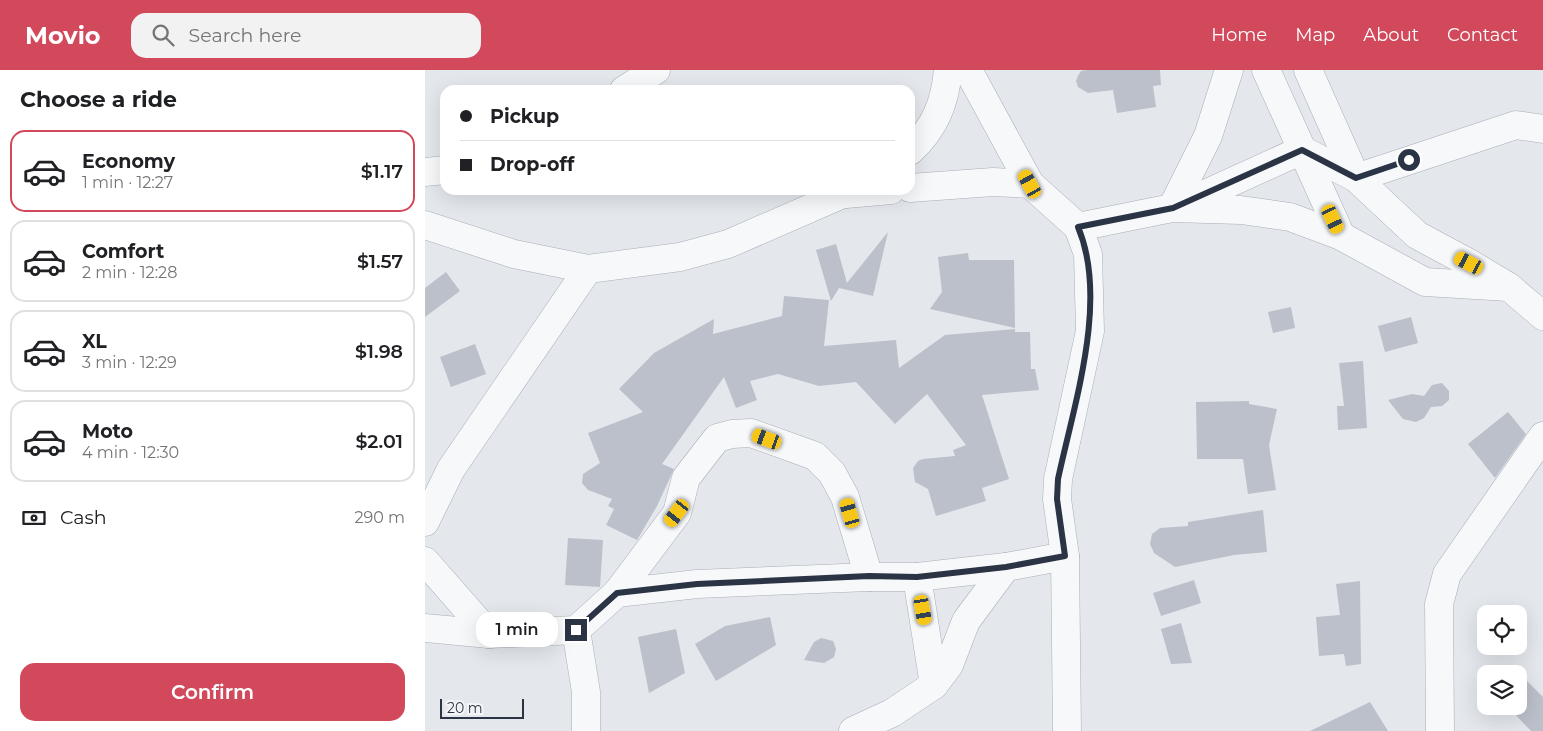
<!DOCTYPE html>
<meta charset="utf-8">
<style>
body{margin:0;font-family:Montserrat,sans-serif;background:#f2f2f2;color:#202124;height:100vh;display:flex;flex-direction:column;font-size:19px;white-space:nowrap}
*{box-sizing:border-box;margin:0}
p{font-size:16px;color:#757577}
.icon{flex:none;width:28px;height:28px;fill:none;stroke:currentColor;stroke-width:2;stroke-linecap:round;stroke-linejoin:round}
.map{position:relative;flex:1;overflow:hidden}
.details{display:flex;flex-direction:column;background:#fff;width:425px}
.details>*{flex:none}
.hud{position:absolute;left:15px;top:15px;width:475px;height:110px;border-radius:15px;box-shadow:0 5px 20px #0002;display:grid;align-content:center;height:110px;padding:0 20px;background:#fff}
.tools{position:absolute;left:1052px;top:535px;display:grid;gap:10px}
.tools a{display:grid;place-items:center;width:50px;height:50px;border-radius:10px;background:#fff;box-shadow:0 5px 20px #0002;font-size:25px}
.scale{position:absolute;left:15px;bottom:12px;width:84px;box-sizing:border-box;padding-left:5px;border:2px solid #2b3445;border-top:0;font-size:14px;line-height:18px;white-space:nowrap;color:#2b3445;-webkit-text-stroke:4px #f4f6f9;paint-order:stroke}
.end{position:absolute;width:22px;height:22px;margin:-11px;border:6px solid #2b3445;background:#fff;box-shadow:0 0 0 2px #fff}
.from{border-radius:50%}
.bubble{position:absolute;height:35px;border-radius:15px;background:#fff;box-shadow:0 5px 20px #0002;font-size:16px;font-weight:600;line-height:35px;text-align:center}
.car{position:absolute;width:15px;height:30px;margin:-15px -8px;border-radius:6px;box-shadow:0 0 4px 1px #0007;background:linear-gradient(#f5c518 24%,#345 0 40%,#f5c518 0 76%,#345 0 86%,#f5c518 0)}
.hud b{display:flex;align-items:center;gap:18px;height:48px;font-size:19px}
.hud b+b{border-top:1px solid #e0e0e0}
.hud i{width:12px;height:12px;background:#202124}
ul{padding:0;list-style:none}
li{display:flex;align-items:center;gap:15px;height:82px;margin:0 10px 8px;padding:0 10px;border:2px solid #e0e0e0;border-radius:15px}
li div{flex:1}
li b{display:block;font-size:19px}
li em{font-style:normal;font-weight:600}
li.on{border-color:#d1495b}
li>.icon{width:45px;height:45px;stroke-width:1.5}
h2{padding:0 20px;font-size:22px;line-height:60px}
.pay{display:flex;align-items:center;gap:12px;height:55px;padding:0 20px;font-size:19px}
.pay p{margin-inline-start:auto}
.button{display:flex;gap:10px;margin-top:auto;padding:10px 20px}
.button a{flex:1;height:58px;border-radius:15px;background:#d1495b;color:#fff;font-size:20px;font-weight:600;line-height:58px;text-align:center}
header{display:flex;align-items:center;gap:30px;box-sizing:border-box;height:70px;padding:0 25px;background:#d1495b;color:#fff}
header strong{font-size:24px}
nav{display:flex;gap:28px;margin-inline-start:auto;font-size:18px}
.search{width:350px;height:45px;background:#f2f2f2;display:flex;align-items:center;gap:12px;box-sizing:border-box;padding:0 18px;border-radius:15px;color:#757577;font-size:19px}
main{display:flex;flex:1;min-height:0}
.map>svg:first-child{display:block}
.building{fill:#bbc0ca}
.lines{fill:none;stroke-linecap:round;stroke-linejoin:round}
.minor-casing{stroke:#a9aeb7;stroke-width:29}
.minor{stroke:#f7f8fa;stroke-width:28}
.route{stroke:#2b3445;stroke-width:6}
</style>
<header>
<strong>Movio</strong>
<div class="search"><svg class="icon" aria-label="search" viewBox="0 0 24 24"><circle cx="10" cy="10" r="6"/><path d="M15 15l6 6"/></svg>Search here</div>
<nav><a>Home</a><a>Map</a><a>About</a><a>Contact</a></nav>
</header>
<main>
<section class="details">
<h2>Choose a ride</h2>
<ul>
<li class="on"><svg class="icon" aria-label="car" viewBox="0 0 24 24"><path d="M5 17H2v-5l4-1 3-4h7l3 4 3 1v5h-3M9 17h6M6 11h13"/><circle cx="7" cy="17" r="2"/><circle cx="17" cy="17" r="2"/></svg><div><b>Economy</b><p>1 min · 12:27</p></div><em>$1.17</em></li>
<li><svg class="icon" aria-label="car" viewBox="0 0 24 24"><path d="M5 17H2v-5l4-1 3-4h7l3 4 3 1v5h-3M9 17h6M6 11h13"/><circle cx="7" cy="17" r="2"/><circle cx="17" cy="17" r="2"/></svg><div><b>Comfort</b><p>2 min · 12:28</p></div><em>$1.57</em></li>
<li><svg class="icon" aria-label="car" viewBox="0 0 24 24"><path d="M5 17H2v-5l4-1 3-4h7l3 4 3 1v5h-3M9 17h6M6 11h13"/><circle cx="7" cy="17" r="2"/><circle cx="17" cy="17" r="2"/></svg><div><b>XL</b><p>3 min · 12:29</p></div><em>$1.98</em></li>
<li><svg class="icon" aria-label="car" viewBox="0 0 24 24"><path d="M5 17H2v-5l4-1 3-4h7l3 4 3 1v5h-3M9 17h6M6 11h13"/><circle cx="7" cy="17" r="2"/><circle cx="17" cy="17" r="2"/></svg><div><b>Moto</b><p>4 min · 12:30</p></div><em>$2.01</em></li>
</ul>
<div class="pay"><svg class="icon" aria-label="cash" viewBox="0 0 24 24"><path d="M3 7h18v10H3z"/><circle cx="12" cy="12" r="2"/></svg>Cash<p>290 m</p></div>
<div class="button"><a>Confirm</a></div>
</section>
<div class="map">
<svg width="1118" height="661" viewBox="0 0 1118 661">
<rect width="100%" height="100%" fill="#e4e7ec"/>
<g class="building">
<path d="M662,0H735L736,15L728,16L731,37L692,43L688,20L663,23L653,17L651,11L653,6L656,1Z"/>
<path d="M463,162L448,226L414,218L406,231L391,180L411,174L422,213Z"/>
<path d="M543,183L544,190H589L590,258L505,239L517,222L513,187Z"/>
<path d="M21,202L35,221L0,247V218Z"/>
<path d="M359,226L404,230L399,276L471,270L474,298L520,265L590,259V262H605L606,299H610L614,320L557,325L584,409L557,418L561,431L511,446L503,419L490,412L488,398L493,391L498,389L530,386L528,380L541,375L502,324L470,354L431,312L394,316L353,304L325,311L332,330L311,338L299,307L237,394L249,399L232,436L212,470L181,455L189,439L183,436L187,429L163,420L157,413L158,404L175,393L163,363L218,342L194,319L229,283L289,249L288,264L357,246Z"/>
<path d="M866,237L870,258L848,263L843,242Z"/>
<path d="M986,247L993,273L960,282L953,256Z"/>
<path d="M50,274L61,304L26,317L15,287Z"/>
<path d="M938,291L942,358L913,360L912,336H919L914,293Z"/>
<path d="M1017,313L1024,321V330L1017,336L1006,337L999,348L991,352L978,349L963,330L987,324L999,326L1007,315Z"/>
<path d="M824,331V334L852,339L844,375L851,420L823,424L818,389H772L771,332Z"/>
<path d="M1083,342L1101,364L1070,408L1043,374Z"/>
<path d="M838,440L842,482L809,485L750,497L729,483L725,474L727,464L735,458L763,456V452Z"/>
<path d="M143,468L178,470L175,517L140,515Z"/>
<path d="M769,510L776,533L736,546L728,523Z"/>
<path d="M935,511L936,594L921,596L919,584L894,586L891,547L915,545L911,514Z"/>
<path d="M345,547L351,575L291,611L270,574L300,556Z"/>
<path d="M756,553L767,593L746,594L736,559Z"/>
<path d="M251,559L260,603L224,623L213,567Z"/>
<path d="M396,568L408,571L411,579L409,587L399,593L379,590L389,572Z"/>
<path d="M1091,600L1118,627V661H1106L1082,636H1094V604H1087Z"/>
<path d="M945,632L963,661H885Z"/>
</g>
<g class="lines">
<g class="minor-casing">
<g id="minor">
<path d="M543,0L605,114L653,157L663,184L665,261L633,409L632,429L640,486L642,661"/>
<path d="M841,0L916,166"/>
<path d="M883,0L931,108L992,165L1044,193L1084,217L1118,246"/>
<path d="M199,20L231,0"/>
<path d="M485,81C510,58 520,33 523,0"/>
<path d="M0,102L20,100"/>
<path d="M485,118L568,112L605,114"/>
<path d="M421,124L466,120"/>
<path d="M756,135L877,80L931,108L1091,55L1118,59"/>
<path d="M747,138L783,66L804,0"/>
<path d="M0,155L89,184L163,199L255,187L303,174L427,120"/>
<path d="M653,157L747,138L816,140L865,147L916,166L1000,212L1084,217"/>
<path d="M0,452L26,399L163,199"/>
<path d="M0,491L64,564"/>
<path d="M492,507L509,615"/>
<path d="M192,523L252,443L261,408L292,368L307,364L326,363L390,386L407,403L420,427L444,507"/>
<path d="M0,558L64,564L151,560L192,523L272,514L444,507H492L581,497L640,486"/>
<path d="M151,560L161,622V661"/>
<path d="M428,661L467,643L509,615L524,595L541,551L581,497"/>
<path d="M1015,661L1014,534L1022,504L1118,366"/>
</g>
</g>
<use href="#minor" class="minor"/>
</g>
<g class="lines">
<path class="route" d="M151,560L192,523L272,514L444,506L492,507L581,497L640,486L632,429L633,409C649,334 684,230 653,157L748,138L877,80L931,108L984,90"/>
</g>
</svg>
<div class="tools">
<a><svg class="icon" aria-label="locate" viewBox="0 0 24 24"><circle cx="12" cy="12" r="6"/><path d="M12 2v4M12 18v4M2 12h4M18 12h4"/></svg></a>
<a><svg class="icon" aria-label="layers" viewBox="0 0 24 24"><path d="M12 4l9 5-9 5-9-5zM3 14l9 5 9-5"/></svg></a>
</div>
<div class="scale">20 m</div>
<i class="end from" style="left:984px;top:90px"></i>
<i class="end" style="left:151px;top:560px"></i>
<div class="bubble" style="left:51px;top:542px;width:82px">1 min</div>
<i class="car" style="left:605px;top:114px;rotate:331deg"></i>
<i class="car" style="left:908px;top:149px;rotate:155deg"></i>
<i class="car" style="left:1044px;top:193px;rotate:297deg"></i>
<i class="car" style="left:342px;top:369px;rotate:290deg"></i>
<i class="car" style="left:252px;top:443px;rotate:217deg"></i>
<i class="car" style="left:425px;top:443px;rotate:344deg"></i>
<i class="car" style="left:498px;top:540px;rotate:170deg"></i>
<div class="hud">
<b><i class="from"></i>Pickup</b>
<b><i></i>Drop-off</b>
</div>
</div>
</main>
